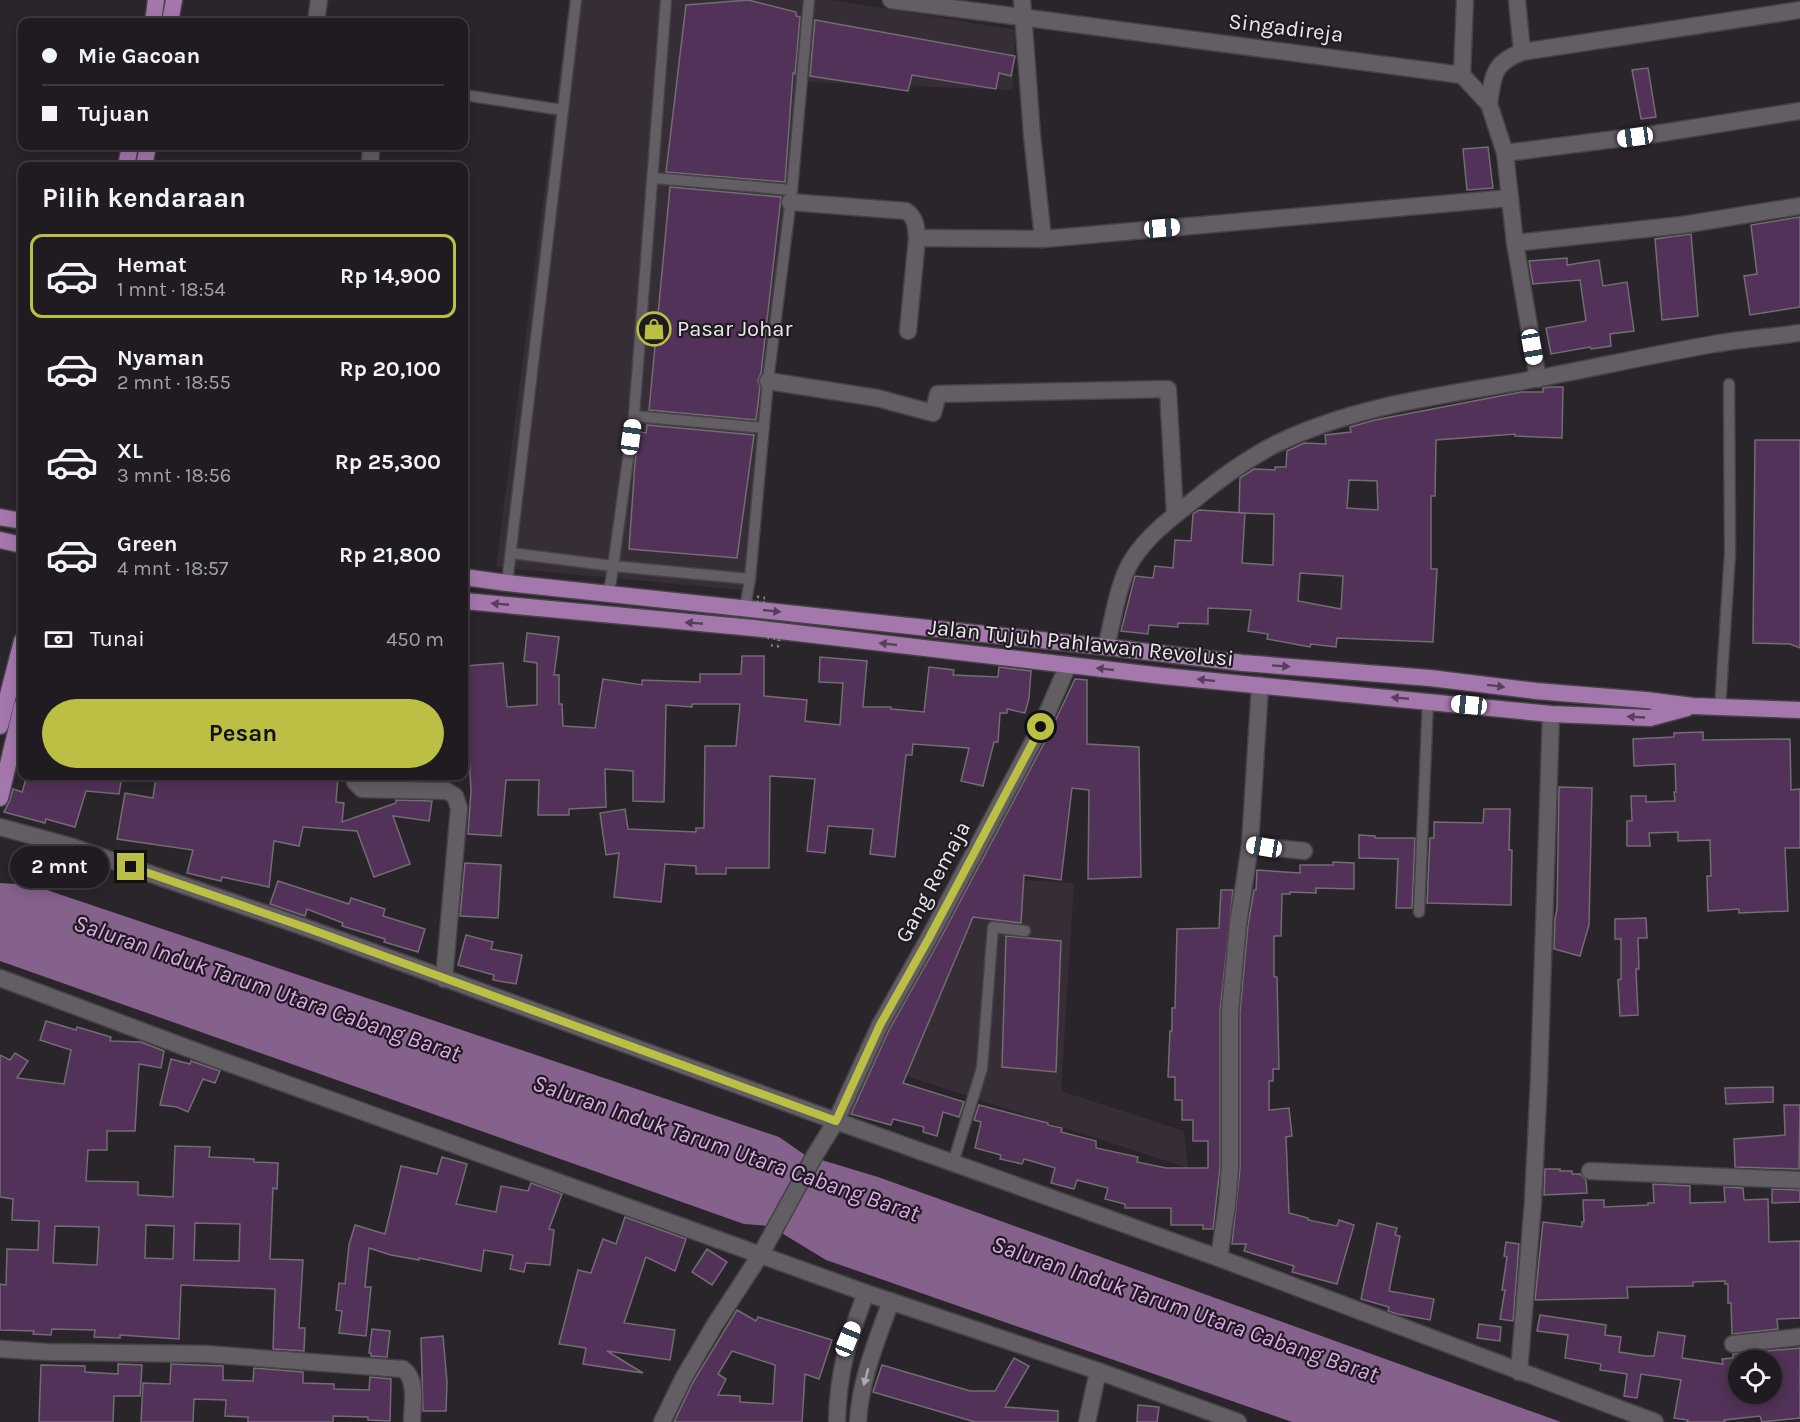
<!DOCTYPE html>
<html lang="id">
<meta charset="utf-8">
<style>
body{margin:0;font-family:Karla,sans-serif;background:#282429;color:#f1f3f6;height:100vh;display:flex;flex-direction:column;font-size:22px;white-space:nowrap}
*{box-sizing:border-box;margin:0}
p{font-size:20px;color:#a2a1a5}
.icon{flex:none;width:33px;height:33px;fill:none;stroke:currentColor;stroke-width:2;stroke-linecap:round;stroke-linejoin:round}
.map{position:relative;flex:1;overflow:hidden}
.side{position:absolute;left:18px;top:162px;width:450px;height:618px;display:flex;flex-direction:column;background:#201b20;border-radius:12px;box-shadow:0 3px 15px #0003,0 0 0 2px #3d393e}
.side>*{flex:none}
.top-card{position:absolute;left:18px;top:18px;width:450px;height:132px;border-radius:12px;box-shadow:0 3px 15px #0003,0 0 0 2px #3d393e;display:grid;align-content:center;height:132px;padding:0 24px;background:#201b20}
.tools{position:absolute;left:1728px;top:1350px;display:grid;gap:12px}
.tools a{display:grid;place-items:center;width:54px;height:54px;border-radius:50%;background:#201b20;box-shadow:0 3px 15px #0003,0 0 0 2px #3d393e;font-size:30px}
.end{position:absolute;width:27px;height:27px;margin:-14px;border:8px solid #bbc044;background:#111;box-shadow:0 0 0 3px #111}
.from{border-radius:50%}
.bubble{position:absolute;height:42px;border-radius:21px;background:#201b20;box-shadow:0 3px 15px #0003,0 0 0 2px #3d393e;font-size:20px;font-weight:700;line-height:42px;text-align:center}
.car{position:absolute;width:18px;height:36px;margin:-18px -9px;border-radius:8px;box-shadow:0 0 4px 2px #0007;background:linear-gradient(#fff 24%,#345 0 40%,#fff 0 76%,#345 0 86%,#fff 0)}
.top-card b{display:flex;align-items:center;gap:21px;height:57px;font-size:22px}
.top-card b+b{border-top:2px solid #3d393e}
.top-card i{width:15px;height:15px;background:#f1f3f6}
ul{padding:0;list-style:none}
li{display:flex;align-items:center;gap:18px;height:84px;margin:0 12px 9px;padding:0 12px;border:3px solid transparent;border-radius:12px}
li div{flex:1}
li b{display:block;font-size:22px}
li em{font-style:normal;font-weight:700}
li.on{border-color:#bbc044}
li>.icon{width:54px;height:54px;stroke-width:1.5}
h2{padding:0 24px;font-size:27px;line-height:72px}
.pay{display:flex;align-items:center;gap:15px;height:66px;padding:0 24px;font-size:22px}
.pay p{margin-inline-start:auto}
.cta{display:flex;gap:12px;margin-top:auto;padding:12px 24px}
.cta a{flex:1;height:69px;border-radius:36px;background:#bbc044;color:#111;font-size:24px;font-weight:700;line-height:69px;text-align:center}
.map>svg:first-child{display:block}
.built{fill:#362d37}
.water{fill:#85628c}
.building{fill:#523258;stroke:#726c73;stroke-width:1.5;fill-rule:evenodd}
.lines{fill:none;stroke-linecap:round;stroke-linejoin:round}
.service-casing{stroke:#464247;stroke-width:13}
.minor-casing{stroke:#464247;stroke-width:19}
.tertiary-casing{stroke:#464247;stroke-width:19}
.primary-casing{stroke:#464247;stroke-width:19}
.service{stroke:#635d64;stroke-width:10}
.minor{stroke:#635d64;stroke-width:16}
.tertiary{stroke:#635d64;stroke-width:16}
.primary{stroke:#a578ad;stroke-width:16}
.path-bridge{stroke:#8b878c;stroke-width:3;stroke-dasharray:1.5 4.5;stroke-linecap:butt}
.oneway{fill:#554059}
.oneway2{fill:#aea9af}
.route{stroke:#bbc044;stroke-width:8}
.labels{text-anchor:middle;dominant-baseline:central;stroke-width:4.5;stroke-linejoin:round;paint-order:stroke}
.street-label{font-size:22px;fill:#ebe8ec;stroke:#201b21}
.poi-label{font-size:22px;fill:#ebe8ec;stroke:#201b21;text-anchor:start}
.water-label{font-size:24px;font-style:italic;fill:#dfa9e9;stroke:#201b21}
</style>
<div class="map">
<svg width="1800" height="1422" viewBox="0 0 1800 1422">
<rect width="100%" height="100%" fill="#2a242b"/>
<g class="built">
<path d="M569,0H833L1015,30L1013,90L807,82L752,591L496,567Z"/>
<path d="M989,878L1074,883L1061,1091L1184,1131L1188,1168L906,1076Z"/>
</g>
<path class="water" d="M0,883L32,885L779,1137L805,1155L878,1177L1561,1422H1292L826,1260L770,1226L744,1224L0,961Z"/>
<g class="building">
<path d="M748,0L796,12V16L800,17L795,74L793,73L785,182L666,172L686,5Z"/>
<path d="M815,20L1015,56L1011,76L999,73L996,89L912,75L908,91L810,76Z"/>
<path d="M1648,68L1656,117L1641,119L1632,70Z"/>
<path d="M1488,147L1493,188L1467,190L1463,149Z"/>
<path d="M670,187L781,197L761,373L758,380L760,387L756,420L649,410Z"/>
<path d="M1800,217V307L1750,315L1744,276L1757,274L1751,225Z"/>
<path d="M1691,234L1698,316L1662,320L1655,239Z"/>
<path d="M1567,258V265L1599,260L1603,286L1627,282L1634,331L1610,334L1611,346L1591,349L1590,347L1551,354L1546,328L1586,321L1580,280L1533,284L1529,261Z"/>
<path d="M1550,387H1563L1562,438L1515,436V434L1436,440L1435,496H1431V569H1437L1433,642L1337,638L1336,647L1311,644L1310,647L1267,639L1268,634L1248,631L1251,610L1208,608V624L1178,623V627L1149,625L1148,634L1121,631L1135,576L1153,578L1155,566L1173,568L1175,540L1191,541L1193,514L1199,510L1245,513L1242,563L1273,565L1274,514L1239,513L1240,478L1254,469L1275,470V467H1286L1287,451L1304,443L1326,444L1325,435L1351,432L1350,427L1375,420L1521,392H1543V388ZM1349,480L1377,481L1378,510L1347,508ZM1300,573L1343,576L1341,609L1298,601Z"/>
<path d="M647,425L754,435L737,558L629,549L635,463L639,432L646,433Z"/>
<path d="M1755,440H1800V648L1790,644L1753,643Z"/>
<path d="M527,633L559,637L554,675H559V704H562L563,726L595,728L603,679L642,685V680L700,682V674H741L742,656H764V696L807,700L805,721L840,725L843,683L819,682L820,657L867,661L863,707H891V709L924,712L929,667L954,670L953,675L998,677L999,667L1031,671L1029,698L1025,713L1007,709V713H1000L998,742H994L983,786L961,781L969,748L913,744L912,755H906L895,857L870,854L873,829L828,826L825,853L807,851L815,779L770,776L769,868H726V874H696V866L665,864L661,902L614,897L619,853L606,855L600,813L625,809L628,829L696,832V828H704L705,746H736L740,704H692V707L666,705L664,802L633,801V771L605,769L606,807L569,809V815H538L539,780H506L501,836L468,834L471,791L464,666L503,663L507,707L537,705V663L524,661Z"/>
<path d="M1075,679L1087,680V744L1139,747L1141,877L1088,879L1089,790L1072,788L1061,880L1024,875L1021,923L973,917L903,1083L964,1102L959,1117L943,1112L937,1136L923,1132L924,1127L893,1119L891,1125L851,1114L889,1030L938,943L1050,732Z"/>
<path d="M1703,732V740L1790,739L1791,790L1800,789V848H1785L1788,911L1739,913V909L1708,911L1707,876H1711L1710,840L1678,841V832L1649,833L1650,846H1627V821H1632L1631,796H1646V802L1675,801L1674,792H1676L1675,764L1634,766L1633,739L1674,737V733Z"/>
<path d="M27,776H122L119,794L86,791L75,827L46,819L45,823L4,812L10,800L13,789L22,792Z"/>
<path d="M156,776H338L336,802L344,803L342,822L396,803V800L432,801L429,821L393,816L410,864L374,877L357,831L303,827L299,846L274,841L269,887L222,877L221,881L187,873L193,850L117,839L125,793L153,798Z"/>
<path d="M1559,787L1592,788L1589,925L1580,956L1554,949L1555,919L1557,909Z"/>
<path d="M1484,809H1510L1509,850H1512L1511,905L1427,903L1430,838H1434V822L1483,823Z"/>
<path d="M1359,835L1375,836V838H1415L1412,908H1396L1398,859L1359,858Z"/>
<path d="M1333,862L1354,863V889L1316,888V893L1290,892V894H1282L1281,936H1274V977H1277L1279,1069H1273V1081H1269V1110L1289,1108L1292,1136L1286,1137L1289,1213L1308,1218V1220L1337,1226L1339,1220L1354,1225L1337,1284L1292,1272L1294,1266L1244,1251L1246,1244H1232L1240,1168V1012L1248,925L1254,890H1256L1257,870L1300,873V865H1333Z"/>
<path d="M465,863L501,865L498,918L460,916Z"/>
<path d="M278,881L349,904L351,898L385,909L383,916L425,929L418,952L384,942L385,939L342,926L343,923L307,909L305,916L270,904Z"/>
<path d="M1221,890H1233L1220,1011V1168L1213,1229H1203V1225H1171V1208H1125V1204L1105,1199L1108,1188L1077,1180L1074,1189L1051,1183L1055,1168L1052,1167L1024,1159L1022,1164L1000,1159L1001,1155L975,1148L981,1122L974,1120L979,1105L1048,1123V1125L1062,1128L1061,1132L1096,1141V1148L1138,1157L1137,1162L1166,1168H1208V1141H1193V1120H1182V1100H1175V1077H1168L1170,1031H1172V1008H1175L1177,929L1219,928Z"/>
<path d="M1646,918L1647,938H1638L1639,969H1636L1638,1015L1620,1016L1618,980L1621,979V939H1615V919Z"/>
<path d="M466,935L493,942L491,949L522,955L516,984L493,980L494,975L458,965Z"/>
<path d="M1006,936L1061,941L1056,1072L1002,1067Z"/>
<path d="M46,1021L76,1030L77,1027L111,1037L110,1041L141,1042L164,1051L161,1068L139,1064L135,1131H107V1150H88L86,1181L138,1182V1195L173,1197L175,1146L210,1147L209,1157L254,1159V1162L278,1163L277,1189L273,1188L270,1259L303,1260L299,1328H305L304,1351L273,1349L275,1289L181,1285L179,1339L120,1335V1338L94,1337L95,1330L52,1329L51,1335L33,1334L34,1331L0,1330V1284L6,1285L7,1249L38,1250L39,1221L12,1220L13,1199L0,1197V1055L10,1060L15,1053L28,1061L17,1078L64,1084L71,1050L40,1040ZM195,1223L240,1224L239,1261L194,1260ZM146,1225L174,1226L173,1259L145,1258ZM55,1226L99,1227L97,1265L53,1263Z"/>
<path d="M171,1059L190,1064L191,1061L220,1071L215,1083L203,1079L188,1112L177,1107L160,1105Z"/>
<path d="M1773,1087V1102L1726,1104L1725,1088Z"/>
<path d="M1784,1105H1800L1799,1169L1735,1167L1734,1139L1785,1135Z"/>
<path d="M442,1157L467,1164L456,1204L496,1212L501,1186L528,1191L531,1183L562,1194L549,1229L554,1230L550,1265L526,1263L524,1272L510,1269L513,1255L484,1250L481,1271L419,1258V1260L391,1255L369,1248L365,1287H371L366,1336L339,1333L342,1311L336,1310L339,1283L345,1284L349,1245L355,1225L385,1234L401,1166L437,1174Z"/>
<path d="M1545,1169H1560V1171H1572V1174H1580L1586,1180L1587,1193L1544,1195Z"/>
<path d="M1653,1184L1690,1186V1203L1725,1202L1724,1187L1743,1188L1744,1200L1768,1199L1769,1242L1800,1241V1318L1777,1319L1778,1329L1732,1334L1731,1303H1728V1284H1725V1281L1693,1282V1286L1627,1287L1628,1298L1535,1300L1543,1222L1582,1227V1222H1584L1583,1200H1604V1207L1648,1205V1203H1654Z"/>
<path d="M1772,1189L1800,1190V1202L1772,1203Z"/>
<path d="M625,1217L686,1239L675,1271L646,1257L624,1323L675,1330L670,1360L607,1351L643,1373L583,1364L586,1348L559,1344L578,1270L591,1273L603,1239L616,1244Z"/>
<path d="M1377,1223L1397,1228L1395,1235L1400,1236L1389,1291L1434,1299L1430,1320L1397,1314L1388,1311L1389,1307L1361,1299Z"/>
<path d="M1506,1242L1519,1244L1513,1321L1500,1319L1505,1290H1502L1507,1257L1504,1256Z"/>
<path d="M707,1249L727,1262L712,1285L692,1272Z"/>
<path d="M737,1310L756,1321L758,1317L832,1340L819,1379L805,1374L802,1422H674L693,1382ZM732,1351L775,1365L773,1404L740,1402V1396L718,1395L726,1379L718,1374Z"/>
<path d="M1540,1315L1606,1325L1605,1335L1621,1337L1619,1352L1646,1356H1654L1658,1332L1685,1336L1682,1358L1723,1364L1722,1359L1733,1358V1354L1800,1348V1418L1762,1422L1760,1416L1724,1420L1725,1422H1687L1688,1420L1674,1418L1681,1380L1641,1374L1637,1398L1624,1396L1627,1374L1600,1370L1601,1364L1565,1358L1568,1335L1537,1331ZM1737,1360H1772V1394H1738Z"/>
<path d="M1479,1324L1501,1327L1500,1341L1477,1338Z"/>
<path d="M372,1329L390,1331L387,1357L371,1356V1353H369Z"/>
<path d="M443,1336L447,1382L446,1411H423L421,1338Z"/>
<path d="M1014,1358L1029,1366L1005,1407L1058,1411V1422H975L873,1392L882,1365L970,1391H995Z"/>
<path d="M118,1364L142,1365L140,1396H114L113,1422H39L41,1365L85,1366V1372L118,1374Z"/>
<path d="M171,1364L223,1366V1380L253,1381L254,1368L303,1372V1383L334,1384V1389L369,1390L370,1377L391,1379L390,1421L368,1420V1417L333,1416V1422H248V1417L225,1416L226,1400L194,1399L193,1422H141L143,1383L170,1384Z"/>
<path d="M1138,1405L1159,1407L1157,1422H1137Z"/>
</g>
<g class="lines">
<g class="service-casing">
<g id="service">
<path d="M464,95L562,110"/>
<path d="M653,178L792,190"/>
<path d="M634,416L764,428"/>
<path d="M511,553L613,566L750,579"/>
<path d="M507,583L576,0"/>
<path d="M607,593L611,581L634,416L666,0"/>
<path d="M745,608L750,579L768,381L792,190L809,0"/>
<path d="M1720,708L1730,553L1729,384"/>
<path d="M1419,912L1428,701"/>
<path d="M953,1163L982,1068L993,927L1025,931"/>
</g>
</g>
<g class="minor-casing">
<g id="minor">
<path d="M891,0L1462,75"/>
<path d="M1022,0L1032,135L1043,239"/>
<path d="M1465,0L1462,75L1489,104L1505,153L1515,243L1538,379"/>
<path d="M1517,0L1522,52"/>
<path d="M316,22L319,0"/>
<path d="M1489,104C1493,75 1493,63 1522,52L1800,10"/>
<path d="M1505,153L1655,134L1800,111"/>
<path d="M370,166L371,146"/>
<path d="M790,202L906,211C916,218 916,226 917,238L908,331"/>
<path d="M917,238L1043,239L1510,198"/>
<path d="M1515,243L1682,225L1800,206"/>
<path d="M768,381L877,398L933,413L938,394L1168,389L1175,515"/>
<path d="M354,776L355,782L362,789L447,791L455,796L459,808L444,979"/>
<path d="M1250,845L1304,851"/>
<path d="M1590,1171L1800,1180"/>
<path d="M1219,1258L1227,1205L1230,1168V1012L1238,924L1250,845L1260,685"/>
<path d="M1733,1344L1800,1337"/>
<path d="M0,1349L48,1352L206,1354L403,1369C418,1380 412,1405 412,1422"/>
<path d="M1519,1372L1533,1202L1539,1079L1551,714"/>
<path d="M662,1422L684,1377L714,1326L761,1254L815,1155L836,1121L880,1025L929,938L1041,727L1068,665"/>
<path d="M837,1422C838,1371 848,1340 866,1293"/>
<path d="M858,1422C860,1380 877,1340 891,1301"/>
<path d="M1087,1422L1098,1371"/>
</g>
</g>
<g class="tertiary-casing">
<g id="tertiary">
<path d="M1106,647C1113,620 1118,582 1132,560C1148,535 1171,518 1194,500C1219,479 1247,459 1276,444C1359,403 1451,395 1540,378C1598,367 1656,354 1714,344C1743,339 1772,337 1800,333"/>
<path d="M0,827L73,847L307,928L836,1121L1219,1258L1655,1422"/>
<path d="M0,978L206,1055L866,1293L1098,1371L1238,1422"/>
</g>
</g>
<g class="primary-casing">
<g id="primary">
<path d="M153,22L156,0"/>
<path d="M170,22L174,0"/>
<path d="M126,166L130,146"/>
<path d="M144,166L148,146"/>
<path d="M0,517L22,521"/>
<path d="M0,540L22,545"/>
<path d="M464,577L507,583L1106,647L1243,663L1430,678L1536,691L1646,700L1693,706L1800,710"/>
<path d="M464,601L753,628L1163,676L1551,714L1650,718L1687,708"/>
<path d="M0,726L22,641"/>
<path d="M0,798L22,706"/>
</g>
</g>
<use href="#service" class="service"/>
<use href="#minor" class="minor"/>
<use href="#tertiary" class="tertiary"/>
<use href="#primary" class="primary"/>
<path class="path-bridge" d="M765,598L758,597L757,602L767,603L764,637L779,639L778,646L767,645"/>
</g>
<defs><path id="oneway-solid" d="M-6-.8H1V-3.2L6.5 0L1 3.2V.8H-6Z" transform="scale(1.5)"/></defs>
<g class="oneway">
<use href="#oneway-solid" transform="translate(500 604) rotate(-175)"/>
<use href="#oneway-solid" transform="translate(772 611) rotate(6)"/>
<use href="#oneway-solid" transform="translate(694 623) rotate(-175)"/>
<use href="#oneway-solid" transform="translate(888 644) rotate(-174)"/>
<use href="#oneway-solid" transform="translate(1281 666) rotate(4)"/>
<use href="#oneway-solid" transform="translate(1105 669) rotate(-174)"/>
<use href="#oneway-solid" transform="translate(1206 680) rotate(-174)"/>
<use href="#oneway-solid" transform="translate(1496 686) rotate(7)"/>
<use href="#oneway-solid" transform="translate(1400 698) rotate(-175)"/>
<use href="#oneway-solid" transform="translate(1636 717) rotate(-177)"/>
</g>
<use class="oneway2" href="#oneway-solid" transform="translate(866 1377) rotate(105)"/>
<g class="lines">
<path class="route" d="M131,867L307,928L836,1121L880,1025L929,938L1041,727"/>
</g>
<defs>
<g id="shop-ring" transform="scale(1.725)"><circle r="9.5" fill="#201b21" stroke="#bbc044" stroke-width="1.5"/><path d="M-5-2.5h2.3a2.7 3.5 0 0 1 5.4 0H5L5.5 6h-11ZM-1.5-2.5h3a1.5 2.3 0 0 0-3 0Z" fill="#bbc044"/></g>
</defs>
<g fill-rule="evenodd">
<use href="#shop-ring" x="654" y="329"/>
</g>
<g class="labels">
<g class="street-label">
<text transform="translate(1286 28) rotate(7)">Singadireja</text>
<text transform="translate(1081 643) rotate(6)">Jalan Tujuh Pahlawan Revolusi</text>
<text transform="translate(933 882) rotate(-62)">Gang Remaja</text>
</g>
<g class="poi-label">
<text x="677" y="329">Pasar Johar</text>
</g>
<g class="water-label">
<text transform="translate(267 988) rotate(19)">Saluran Induk Tarum Utara Cabang Barat</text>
<text transform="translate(726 1148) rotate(19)">Saluran Induk Tarum Utara Cabang Barat</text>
<text transform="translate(1185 1309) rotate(19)">Saluran Induk Tarum Utara Cabang Barat</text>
</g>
</g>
</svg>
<div class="tools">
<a><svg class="icon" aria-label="locate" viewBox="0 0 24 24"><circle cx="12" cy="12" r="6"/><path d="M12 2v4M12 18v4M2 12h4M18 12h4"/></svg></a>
</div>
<i class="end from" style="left:1041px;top:727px"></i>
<i class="end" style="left:131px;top:867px"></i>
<div class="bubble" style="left:10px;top:846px;width:99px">2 mnt</div>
<i class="car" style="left:1635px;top:137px;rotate:262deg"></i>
<i class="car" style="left:1162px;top:228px;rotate:85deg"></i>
<i class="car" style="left:1532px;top:347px;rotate:170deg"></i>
<i class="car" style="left:631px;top:437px;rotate:8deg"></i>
<i class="car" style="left:1469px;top:705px;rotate:276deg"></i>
<i class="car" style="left:1264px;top:847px;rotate:279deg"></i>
<i class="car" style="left:848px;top:1339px;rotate:22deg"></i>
<div class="top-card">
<b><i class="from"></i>Mie Gacoan</b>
<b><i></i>Tujuan</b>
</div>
<section class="side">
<h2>Pilih kendaraan</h2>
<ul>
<li class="on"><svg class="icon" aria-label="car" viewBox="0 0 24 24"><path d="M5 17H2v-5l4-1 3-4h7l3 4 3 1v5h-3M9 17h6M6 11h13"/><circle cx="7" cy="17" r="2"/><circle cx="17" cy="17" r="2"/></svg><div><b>Hemat</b><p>1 mnt · 18:54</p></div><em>Rp 14,900</em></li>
<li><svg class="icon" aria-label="car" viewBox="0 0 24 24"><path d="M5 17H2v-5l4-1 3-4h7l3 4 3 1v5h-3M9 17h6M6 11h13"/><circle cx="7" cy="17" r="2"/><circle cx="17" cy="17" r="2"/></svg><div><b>Nyaman</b><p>2 mnt · 18:55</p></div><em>Rp 20,100</em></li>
<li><svg class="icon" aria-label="car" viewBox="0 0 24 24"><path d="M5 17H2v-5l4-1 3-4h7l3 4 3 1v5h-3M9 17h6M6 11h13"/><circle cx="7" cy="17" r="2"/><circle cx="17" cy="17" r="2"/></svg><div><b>XL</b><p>3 mnt · 18:56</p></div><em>Rp 25,300</em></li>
<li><svg class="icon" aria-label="car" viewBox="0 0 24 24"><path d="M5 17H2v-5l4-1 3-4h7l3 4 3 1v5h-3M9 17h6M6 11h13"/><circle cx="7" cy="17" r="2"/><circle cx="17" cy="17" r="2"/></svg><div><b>Green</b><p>4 mnt · 18:57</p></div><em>Rp 21,800</em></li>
</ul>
<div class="pay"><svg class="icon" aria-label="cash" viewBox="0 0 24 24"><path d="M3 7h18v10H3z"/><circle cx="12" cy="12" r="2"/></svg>Tunai<p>450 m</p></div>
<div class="cta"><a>Pesan</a></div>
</section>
</div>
